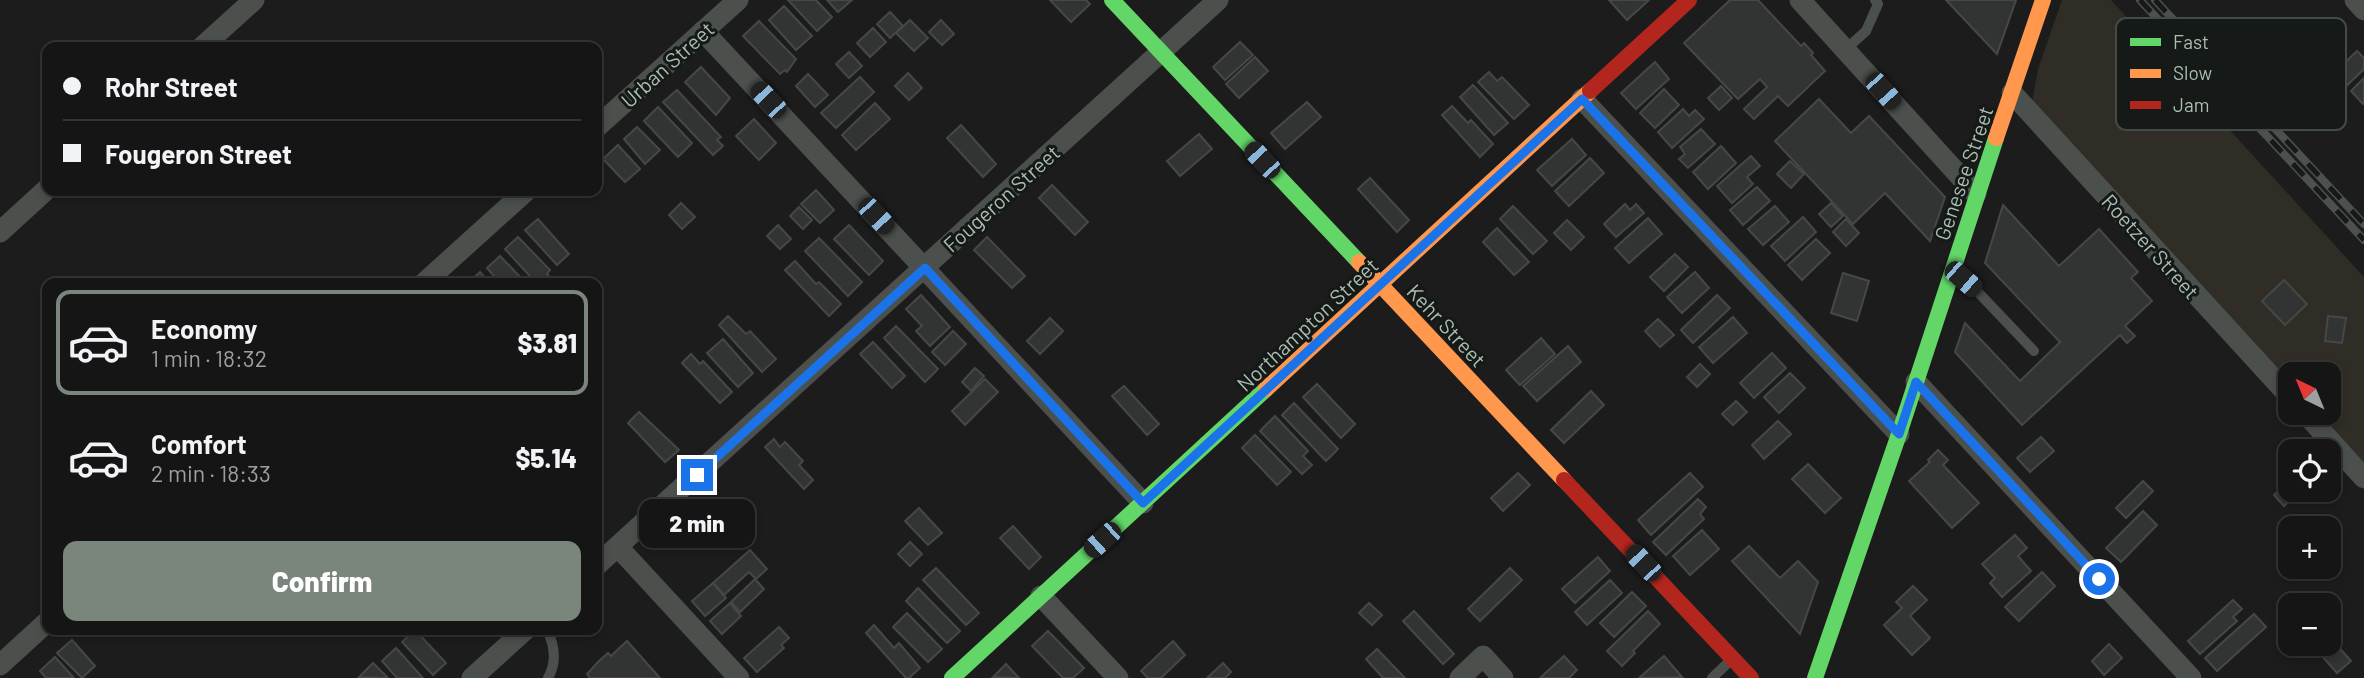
<!DOCTYPE html>
<meta charset="utf-8">
<style>
body{margin:0;font-family:Barlow,sans-serif;background:#1e1e1e;color:#f1f3f6;height:100vh;display:flex;flex-direction:column;font-size:26px;white-space:nowrap}
*{box-sizing:border-box;margin:0}
p{font-size:23px;color:#9d9fa0}
.icon{flex:none;width:38px;height:38px;fill:none;stroke:currentColor;stroke-width:2;stroke-linecap:round;stroke-linejoin:round}
.map{position:relative;flex:1;overflow:hidden}
.side{position:absolute;left:42px;top:278px;width:560px;height:357px;display:flex;flex-direction:column;background:#151515;border-radius:14px;box-shadow:0 4px 10px #0003,0 0 0 2px #343434}
.side>*{flex:none}
.hud{position:absolute;left:42px;top:42px;width:560px;height:154px;border-radius:14px;box-shadow:0 4px 10px #0003,0 0 0 2px #343434;display:grid;align-content:center;height:154px;padding:0 21px;background:#151515}
.needle{width:46px;rotate:317deg}
.buttons{position:absolute;left:2278px;top:362px;display:grid;gap:14px}
.buttons a{display:grid;place-items:center;width:63px;height:63px;border-radius:14px;background:#151515;box-shadow:0 4px 10px #0003,0 0 0 2px #343434;font-size:35px}
.end{position:absolute;width:32px;height:32px;margin:-16px;border:9px solid #1a73e8;background:#fff;box-shadow:0 0 0 4px #fff}
.from{border-radius:50%}
.bubble{position:absolute;height:49px;border-radius:14px;background:#151515;box-shadow:0 4px 10px #0003,0 0 0 2px #343434;font-size:23px;font-weight:800;line-height:49px;text-align:center}
.car{position:absolute;width:21px;height:42px;margin:-21px -10px;border-radius:9px;box-shadow:0 0 5px 2px #0007;background:linear-gradient(#222 24%,#8ab4d8 0 40%,#222 0 76%,#8ab4d8 0 86%,#222 0)}
.hud b{display:flex;align-items:center;gap:24px;height:66px;font-size:26px}
.hud b+b{border-top:2px solid #343434}
.hud i{width:18px;height:18px;background:#f1f3f6}
ul{padding:12px 0 0;list-style:none}
li{display:flex;align-items:center;gap:21px;height:105px;margin:0 14px 10px;padding:0 7px;border:4px solid transparent;border-radius:14px}
li div{flex:1}
li b{display:block;font-size:26px}
li em{font-style:normal;font-weight:800}
li.selected{border-color:#7a857c}
li>.icon{width:63px;height:63px;stroke-width:1.5}
.button{display:flex;gap:14px;margin-top:auto;padding:14px 21px}
.button a{flex:1;height:80px;border-radius:14px;background:#7a857c;color:#fff;font-size:28px;font-weight:800;line-height:80px;text-align:center}
.map>svg:first-child{display:block}
.green{fill:#302c26}
.building{fill:#323433;stroke:#444846;stroke-width:2}
.lines{fill:none;stroke-linecap:round;stroke-linejoin:round}
.lane{stroke:#4c504d;stroke-width:10}
.street{stroke:#4c504d;stroke-width:21}
.fast{stroke:#63d668;stroke-width:16}
.slow{stroke:#ff974d;stroke-width:16}
.jam{stroke:#b3261e;stroke-width:16}
.rail-casing{stroke:#4d514e;stroke-width:8}
.rail{stroke:#151917;stroke-width:5;stroke-dasharray:16;stroke-linecap:butt}
.route{stroke:#1a73e8;stroke-width:9}
.labels{text-anchor:middle;dominant-baseline:central;stroke-width:6;stroke-linejoin:round;paint-order:stroke}
.street-label{font-size:21px;fill:#acbeb0;stroke:#151917}
.key{fill:#151917;stroke:#424b45;stroke-width:2}
.key-label{font-size:19px;fill:#acbeb0}
</style>
<div class="map">
<svg width="2364" height="678" viewBox="0 0 2364 678">
<rect width="100%" height="100%" fill="#1c1c1c"/>
<path class="green" d="M2062,0H2111L2364,277V464L2317,413H2329V374H2291V384L2032,102L2038,69Z"/>
<g class="building">
<path d="M788,0H816L832,17L817,31Z"/>
<path d="M827,0H852L838,12Z"/>
<path d="M1050,0H1086L1090,4L1071,22Z"/>
<path d="M1609,0H1649L1627,20Z"/>
<path d="M1730,0H1758L1801,46L1804,43L1813,53L1811,55L1825,71L1788,106L1778,96L1754,119L1744,109L1767,87L1760,79L1738,99L1684,43Z"/>
<path d="M1946,0H2016L1997,54Z"/>
<path d="M784,6L812,36L796,50L769,20Z"/>
<path d="M890,12L903,26L890,38L877,24Z"/>
<path d="M910,20L928,38L914,51L896,33Z"/>
<path d="M941,20L954,34L942,45L929,32Z"/>
<path d="M759,21L796,59L787,72L785,70L780,74L743,36Z"/>
<path d="M873,28L886,42L870,57L857,43Z"/>
<path d="M1240,42L1253,55L1225,80L1213,67Z"/>
<path d="M2357,51L2364,58V69L2340,92L2328,79Z"/>
<path d="M849,52L862,66L849,78L836,64Z"/>
<path d="M1255,57L1268,71L1239,98L1226,84Z"/>
<path d="M1655,62L1669,79L1636,109L1621,93Z"/>
<path d="M701,67L730,98L716,115L685,82Z"/>
<path d="M1489,72L1497,81L1502,77L1529,105L1514,119L1478,82Z"/>
<path d="M908,73L922,88L909,100L895,86Z"/>
<path d="M808,74L828,95L815,107L796,86Z"/>
<path d="M860,77L874,92L836,128L821,113Z"/>
<path d="M2364,78V103L2363,104L2351,91Z"/>
<path d="M1473,85L1508,123L1494,135L1460,97Z"/>
<path d="M1721,86L1732,98L1719,110L1708,98Z"/>
<path d="M1664,89L1679,105L1655,128L1640,113Z"/>
<path d="M677,90L721,137L717,140L723,146L713,155L663,102Z"/>
<path d="M1819,99L1851,133L1869,116L1945,197L1930,241L1885,193L1853,224L1775,141Z"/>
<path d="M1307,102L1321,117L1285,149L1271,133Z"/>
<path d="M875,103L890,119L856,150L842,135Z"/>
<path d="M1452,106L1468,123L1471,120L1493,144L1480,157L1442,115Z"/>
<path d="M658,107L692,143L678,157L644,121Z"/>
<path d="M1683,109L1689,116L1695,110L1704,119L1672,148L1658,132Z"/>
<path d="M754,119L776,143L759,160L736,136Z"/>
<path d="M961,125L996,164L983,177L947,138Z"/>
<path d="M637,127L660,150L645,164L624,139Z"/>
<path d="M1701,129L1715,144L1688,168L1679,159L1685,154L1680,147Z"/>
<path d="M1199,134L1212,149L1180,176L1167,161Z"/>
<path d="M1572,139L1586,155L1552,186L1537,170Z"/>
<path d="M618,145L640,169L625,182L603,159Z"/>
<path d="M1721,146L1736,163L1708,189L1693,172Z"/>
<path d="M1751,156L1760,166L1747,177L1753,184L1732,203L1717,186Z"/>
<path d="M1590,158L1604,173L1569,206L1555,191Z"/>
<path d="M1790,161L1804,174L1791,188L1777,174Z"/>
<path d="M1370,178L1409,220L1397,232L1358,189Z"/>
<path d="M1052,185L1088,222L1075,235L1039,198Z"/>
<path d="M1757,187L1770,201L1743,225L1730,210Z"/>
<path d="M816,190L834,210L820,223L801,204Z"/>
<path d="M681,203L695,217L682,229L669,215Z"/>
<path d="M1831,203L1843,216L1831,227L1819,214Z"/>
<path d="M1625,204L1630,210L1636,204L1644,213L1616,237L1604,224Z"/>
<path d="M2003,205L2059,266L2099,229L2138,272L2131,278L2152,301L2125,326L2135,336L2127,343L2120,335L2022,425L1955,352L1965,323L2020,381L2060,342L1985,263Z"/>
<path d="M1513,206L1547,241L1533,254L1500,219Z"/>
<path d="M1775,206L1789,222L1763,245L1748,229Z"/>
<path d="M799,207L812,220L803,229L790,216Z"/>
<path d="M1803,217L1816,232L1785,261L1771,246Z"/>
<path d="M1648,218L1662,234L1629,263L1615,248Z"/>
<path d="M538,219L569,254L557,265L525,230Z"/>
<path d="M1846,219L1859,233L1846,246L1833,232Z"/>
<path d="M1567,220L1584,237L1571,250L1554,233Z"/>
<path d="M778,225L791,239L780,249L767,236Z"/>
<path d="M849,225L883,261L869,275L834,239Z"/>
<path d="M1497,228L1529,262L1514,275L1483,242Z"/>
<path d="M518,237L550,270L547,274L556,284H537L505,249Z"/>
<path d="M987,237L1025,276L1012,288L974,250Z"/>
<path d="M819,238L862,282L848,296L805,251Z"/>
<path d="M1816,239L1830,253L1802,280L1788,265Z"/>
<path d="M1675,254L1688,267L1664,291L1650,277Z"/>
<path d="M500,256L527,284H501L487,268Z"/>
<path d="M795,261L816,284L819,282L841,304L829,316L785,270Z"/>
<path d="M480,272L490,284H467Z"/>
<path d="M1695,272L1709,288L1682,313L1667,297Z"/>
<path d="M1843,273L1869,281L1857,321L1831,313Z"/>
<path d="M2284,280L2307,304L2285,325L2262,301Z"/>
<path d="M921,295L950,327L930,346L916,331L922,326L906,309Z"/>
<path d="M1717,295L1730,308L1693,343L1681,330Z"/>
<path d="M728,316L746,334L750,331L776,359L762,372L719,325Z"/>
<path d="M2328,316L2346,318L2342,343L2325,341Z"/>
<path d="M1733,317L1747,333L1713,363L1699,347Z"/>
<path d="M1050,318L1063,331L1040,354L1027,341Z"/>
<path d="M1658,319L1674,335L1660,347L1645,331Z"/>
<path d="M896,326L938,369L925,382L884,338Z"/>
<path d="M953,331L966,344L945,365L932,352Z"/>
<path d="M1541,338L1555,354L1520,385L1506,370Z"/>
<path d="M723,339L753,373L738,387L707,353Z"/>
<path d="M873,342L905,376L892,388L860,354Z"/>
<path d="M1568,346L1581,362L1537,401L1523,386Z"/>
<path d="M1772,353L1786,368L1754,398L1740,383Z"/>
<path d="M691,354L700,364L703,361L732,392L720,403L682,363Z"/>
<path d="M1700,364L1710,374L1697,387L1687,377Z"/>
<path d="M975,368L984,376L971,391L962,382Z"/>
<path d="M1790,373L1805,388L1779,413L1764,397Z"/>
<path d="M985,379L998,392L965,425L952,411Z"/>
<path d="M1317,384L1355,424L1341,438L1303,397Z"/>
<path d="M1124,386L1159,424L1147,435L1112,396Z"/>
<path d="M1591,391L1604,405L1564,443L1551,430Z"/>
<path d="M1736,401L1747,412L1733,425L1722,414Z"/>
<path d="M1294,403L1338,449L1326,461L1282,415Z"/>
<path d="M639,412L679,450L665,462L628,423Z"/>
<path d="M1275,416L1308,451L1303,456L1312,465L1302,474L1260,431Z"/>
<path d="M1778,421L1791,434L1764,459L1752,445Z"/>
<path d="M1255,435L1291,472L1277,485L1242,448Z"/>
<path d="M2041,437L2054,451L2030,472L2017,458Z"/>
<path d="M774,439L780,447L785,442L803,461L799,465L813,480L804,489L765,447Z"/>
<path d="M1938,450L1948,460L1943,465L1979,503L1952,528L1909,481L1930,462L1928,460Z"/>
<path d="M1808,464L1841,498L1825,513L1792,479Z"/>
<path d="M1518,473L1530,485L1503,511L1491,498Z"/>
<path d="M1690,473L1703,487L1651,535L1638,520Z"/>
<path d="M2291,480V490H2308L2298,499L2295,496L2284,506L2274,495Z"/>
<path d="M2143,481L2153,491L2126,518L2116,508Z"/>
<path d="M1698,499L1706,507L1700,514L1704,519L1666,555L1653,542Z"/>
<path d="M919,508L942,533L928,545L905,521Z"/>
<path d="M2143,511L2157,525L2121,562L2106,548Z"/>
<path d="M1013,526L1041,557L1029,569L1000,538Z"/>
<path d="M1702,530L1719,549L1690,575L1673,556Z"/>
<path d="M2015,535L2027,548L2018,556L2031,571L2002,597L1990,583L1995,578L1982,564Z"/>
<path d="M910,542L922,554L910,566L898,554Z"/>
<path d="M1749,546L1780,578L1798,561L1818,582L1800,634L1732,561Z"/>
<path d="M750,550L767,569L756,579L749,572L724,595L713,583Z"/>
<path d="M1598,557L1610,571L1575,603L1562,589Z"/>
<path d="M936,568L979,613L966,625L923,580Z"/>
<path d="M1510,568L1522,580L1480,621L1468,609Z"/>
<path d="M2042,572L2055,586L2019,621L2005,607Z"/>
<path d="M755,579L764,589L740,612L731,602Z"/>
<path d="M1610,580L1622,593L1587,625L1575,612Z"/>
<path d="M713,583L726,598L705,616L692,601Z"/>
<path d="M1913,586L1927,600L1910,616L1930,638L1912,655L1884,625L1902,608L1896,602Z"/>
<path d="M918,588L960,631L947,643L906,601Z"/>
<path d="M1632,592L1646,606L1614,637L1600,623Z"/>
<path d="M2233,600L2242,609L2233,617L2237,621L2200,654L2188,641Z"/>
<path d="M730,603L741,616L722,634L710,621Z"/>
<path d="M1369,603L1382,615L1372,625L1359,613Z"/>
<path d="M1414,611L1454,654L1443,664L1403,621Z"/>
<path d="M1648,611L1660,624L1633,651L1635,653L1622,666L1607,651Z"/>
<path d="M907,613L942,649L928,662L893,627Z"/>
<path d="M2254,614L2266,627L2217,671L2205,658Z"/>
<path d="M874,625L894,648L899,643L920,668L909,678H906L866,633Z"/>
<path d="M779,627L789,638L781,645L784,648L757,672L744,658Z"/>
<path d="M415,630L446,663L433,675L402,642Z"/>
<path d="M1048,631L1084,668L1073,678H1063L1032,646Z"/>
<path d="M72,640L95,666L82,678L57,653Z"/>
<path d="M627,641L660,678H590L587,674L598,662L608,653L611,656Z"/>
<path d="M1173,641L1185,655L1161,678H1148L1141,671Z"/>
<path d="M2335,643L2351,661L2337,673L2321,655Z"/>
<path d="M2109,644L2122,658L2104,675L2092,661Z"/>
<path d="M396,648L423,678H397L382,661Z"/>
<path d="M1377,649L1405,678H1383L1366,659Z"/>
<path d="M1564,656L1577,670L1569,678H1540Z"/>
<path d="M1664,656L1682,677L1639,678Z"/>
<path d="M55,657L74,678H46L40,671Z"/>
<path d="M373,663L388,678L359,677Z"/>
<path d="M1223,663L1231,672L1225,678H1207Z"/>
<path d="M1006,664L1019,678L993,677Z"/>
</g>
<g class="lines">
<g class="lane">
<path d="M1845,50L1866,31L1878,4L1875,0"/>
<path d="M1954,271L1974,288L2034,351"/>
<path d="M547,630C555,646 557,662 548,678"/>
<path d="M1712,678L1730,661"/>
</g>
<g class="street">
<path d="M1800,0L1976,194"/>
<path d="M2355,0L2364,10"/>
<path d="M703,31L1143,503"/>
<path d="M202,47L254,0"/>
<path d="M2012,93L2291,398"/>
<path d="M1582,99L1899,434"/>
<path d="M597,127L738,0"/>
<path d="M0,232L47,189"/>
<path d="M423,284L526,191"/>
<path d="M1916,382L2191,678"/>
<path d="M2305,413L2364,478"/>
<path d="M618,547L739,678"/>
<path d="M597,565L1218,0"/>
<path d="M1041,596L1118,678"/>
<path d="M0,665L47,622"/>
<path d="M472,678L525,630"/>
<path d="M1460,678L1483,656L1503,678"/>
</g>
<g class="fast">
<path d="M1112,0L1359,262"/>
<path d="M952,678L1266,389"/>
<path d="M1815,678L1899,434L1996,138"/>
</g>
<g class="slow">
<path d="M1996,138L2043,0"/>
<path d="M1359,262L1564,480"/>
<path d="M1266,389L1590,91"/>
</g>
<g class="jam">
<path d="M1590,91L1689,0"/>
<path d="M1564,480L1751,678"/>
</g>
<g class="rail-casing">
<g id="rail">
<path d="M2140,0L2364,240"/>
<path d="M2155,0L2364,224"/>
</g>
</g>
<use href="#rail" class="rail"/>
</g>
<g class="lines">
<path class="route" d="M697,475L925,268L1143,503L1582,99L1899,434L1916,382L2099,579"/>
</g>
<g class="labels">
<g class="street-label">
<text transform="translate(667 64) rotate(-42)">Urban Street</text>
<text transform="translate(1963 173) rotate(-71)">Genesee Street</text>
<text transform="translate(1001 198) rotate(-42)">Fougeron Street</text>
<text transform="translate(2151 246) rotate(48)">Roetzer Street</text>
<text transform="translate(1307 324) rotate(-43)">Northampton Street</text>
<text transform="translate(1447 325) rotate(47)">Kehr Street</text>
</g>
</g>
<rect x="2116" y="18" width="230" height="112" rx="10" class="key"/>
<rect x="2130" y="38" width="31" height="8" fill="#63d668"/>
<rect x="2130" y="69" width="31" height="9" fill="#ff974d"/>
<rect x="2130" y="101" width="31" height="8" fill="#b3261e"/>
<g class="key-label">
<text x="2173" y="49">Fast</text>
<text x="2173" y="80">Slow</text>
<text x="2173" y="112">Jam</text>
</g>
</svg>
<div class="buttons">
<a><svg class="needle" viewBox="-14 -14 28 28"><path d="M0-13l5 13h-10z" fill="#e53935"/><path d="M0 13l5-13h-10z" fill="#9d9fa0"/></svg></a>
<a><svg class="icon" aria-label="locate" viewBox="0 0 24 24"><circle cx="12" cy="12" r="6"/><path d="M12 2v4M12 18v4M2 12h4M18 12h4"/></svg></a>
<a>+</a>
<a>−</a>
</div>
<i class="end from" style="left:2099px;top:579px"></i>
<i class="end" style="left:697px;top:475px"></i>
<div class="bubble" style="left:639px;top:499px;width:116px">2 min</div>
<i class="car" style="left:1883px;top:91px;rotate:138deg"></i>
<i class="car" style="left:768px;top:100px;rotate:317deg"></i>
<i class="car" style="left:1262px;top:160px;rotate:317deg"></i>
<i class="car" style="left:876px;top:216px;rotate:137deg"></i>
<i class="car" style="left:1963px;top:279px;rotate:131deg"></i>
<i class="car" style="left:1102px;top:540px;rotate:228deg"></i>
<i class="car" style="left:1643px;top:563px;rotate:317deg"></i>
<div class="hud">
<b><i class="from"></i>Rohr Street</b>
<b><i></i>Fougeron Street</b>
</div>
<section class="side">
<ul>
<li class="selected"><svg class="icon" aria-label="car" viewBox="0 0 24 24"><path d="M5 17H2v-5l4-1 3-4h7l3 4 3 1v5h-3M9 17h6M6 11h13"/><circle cx="7" cy="17" r="2"/><circle cx="17" cy="17" r="2"/></svg><div><b>Economy</b><p>1 min · 18:32</p></div><em>$3.81</em></li>
<li><svg class="icon" aria-label="car" viewBox="0 0 24 24"><path d="M5 17H2v-5l4-1 3-4h7l3 4 3 1v5h-3M9 17h6M6 11h13"/><circle cx="7" cy="17" r="2"/><circle cx="17" cy="17" r="2"/></svg><div><b>Comfort</b><p>2 min · 18:33</p></div><em>$5.14</em></li>
</ul>
<div class="button"><a>Confirm</a></div>
</section>
</div>
